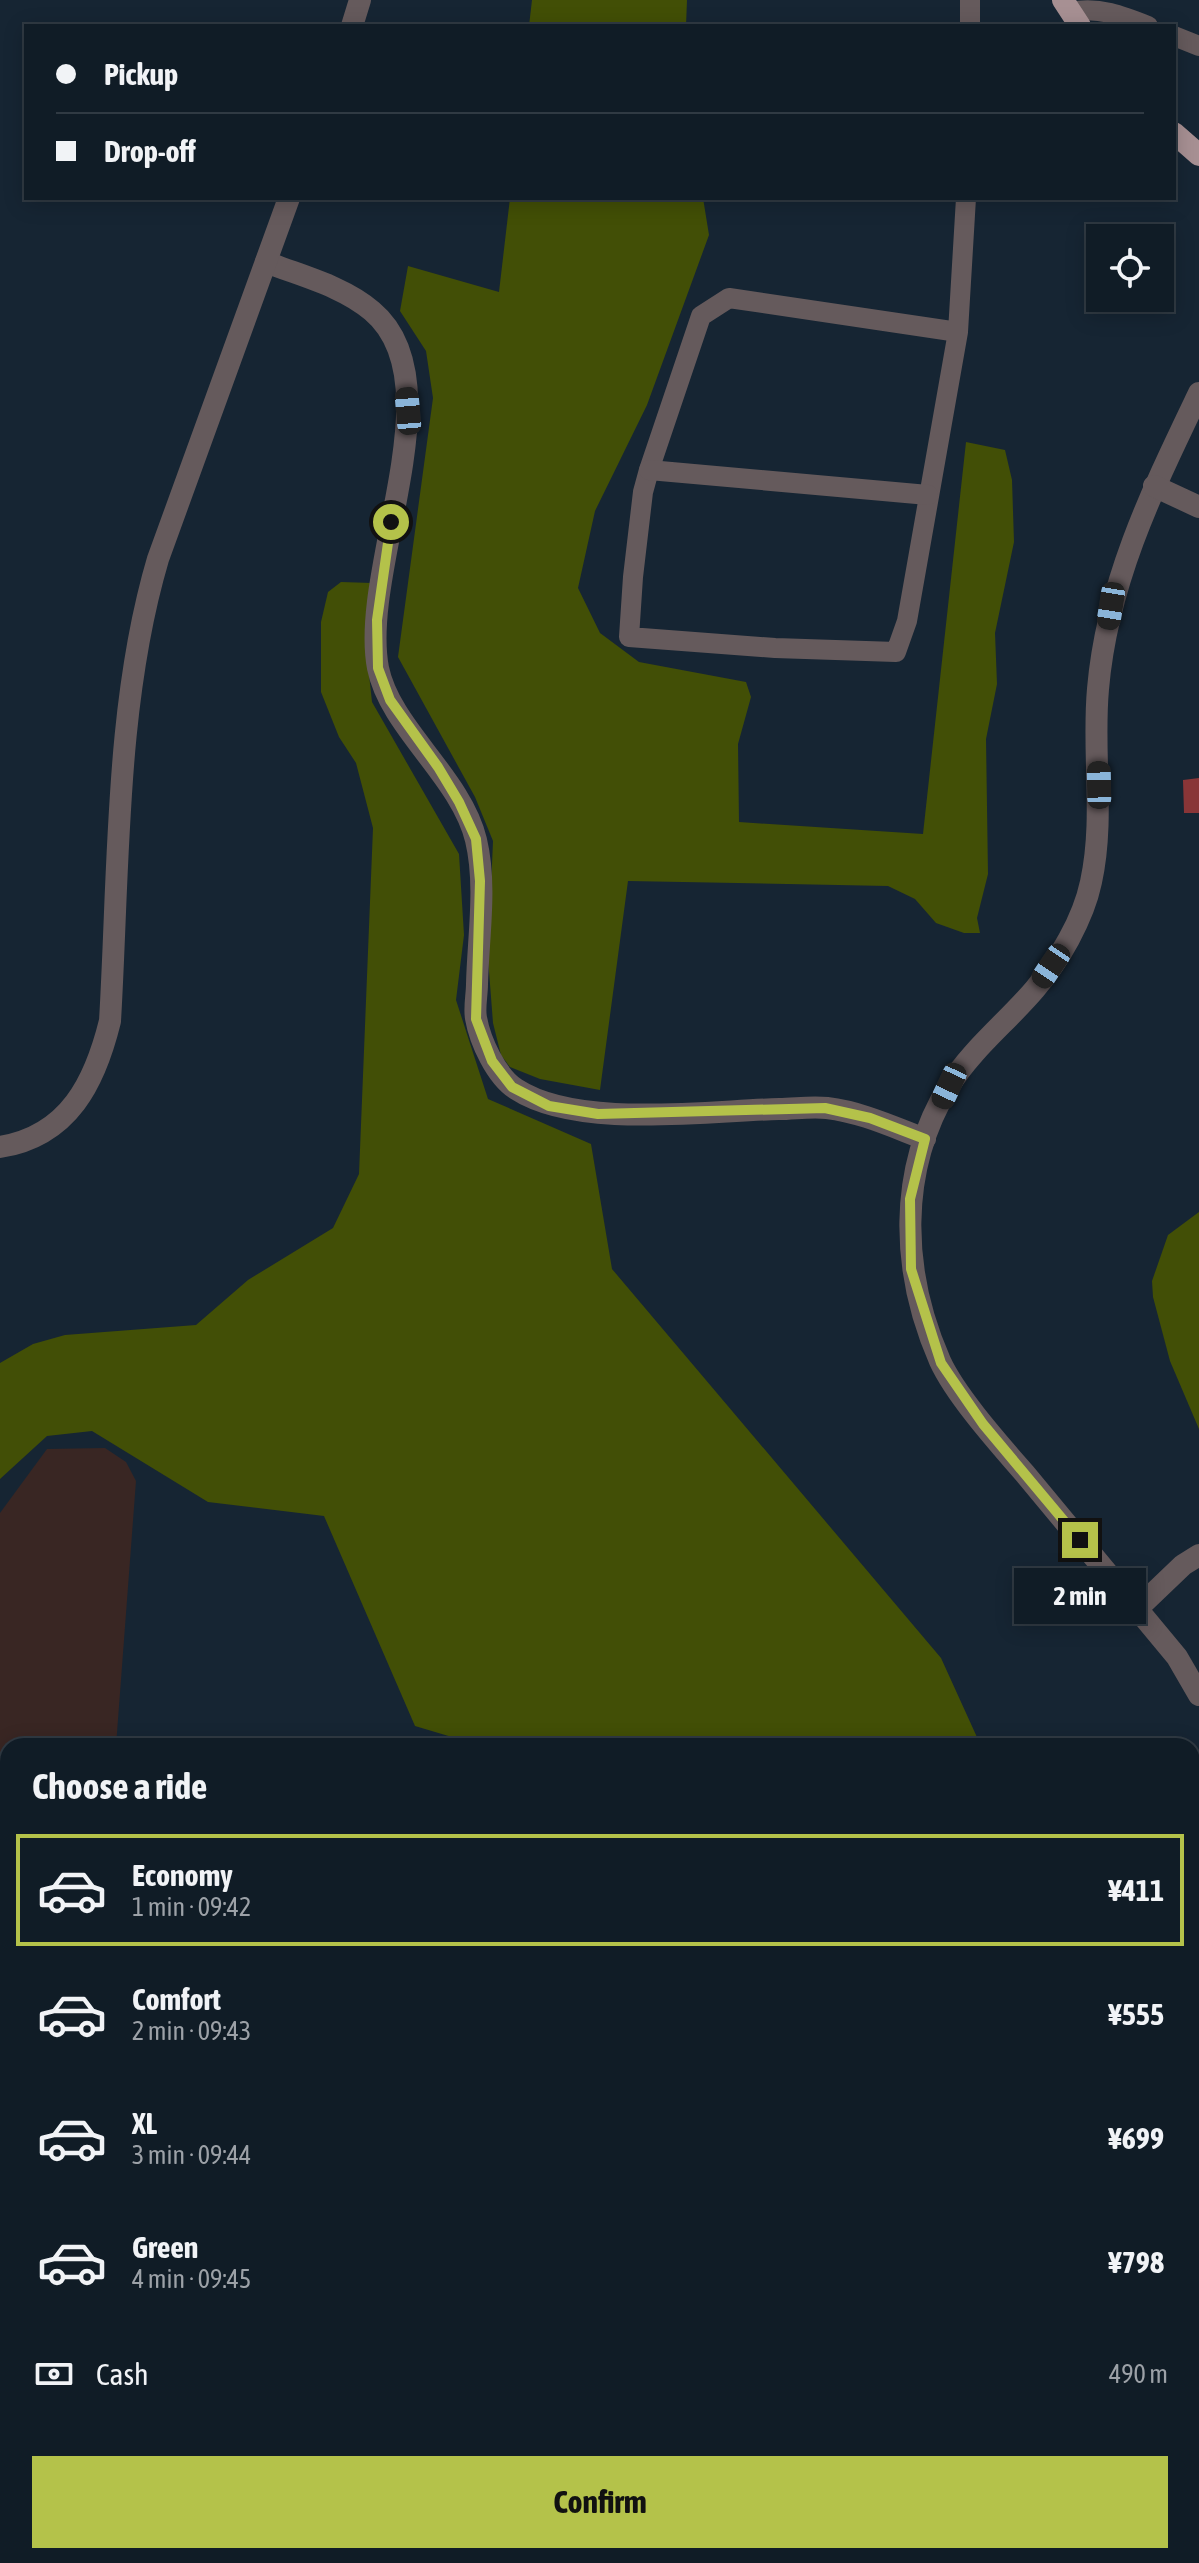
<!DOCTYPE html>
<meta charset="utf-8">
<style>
body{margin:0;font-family:"Asap Condensed",sans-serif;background:#19252e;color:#f1f3f6;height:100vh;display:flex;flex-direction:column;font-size:30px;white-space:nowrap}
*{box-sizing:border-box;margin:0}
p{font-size:26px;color:#9ca1a7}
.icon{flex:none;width:44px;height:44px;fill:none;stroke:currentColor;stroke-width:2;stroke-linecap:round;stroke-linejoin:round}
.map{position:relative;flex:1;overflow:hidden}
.sheet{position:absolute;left:0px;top:1738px;width:1200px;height:826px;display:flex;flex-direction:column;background:#101c26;border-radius:24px 24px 0 0;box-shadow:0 4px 20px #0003,0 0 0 2px #303a43}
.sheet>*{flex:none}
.guide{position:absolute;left:24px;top:24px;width:1152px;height:176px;border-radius:0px;box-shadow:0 4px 20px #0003,0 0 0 2px #303a43;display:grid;align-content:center;height:176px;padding:0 32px;background:#101c26}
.tools{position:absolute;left:1086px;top:224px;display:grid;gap:16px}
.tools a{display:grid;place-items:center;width:88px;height:88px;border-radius:0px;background:#101c26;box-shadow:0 4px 20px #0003,0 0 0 2px #303a43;font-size:40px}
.end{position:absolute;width:36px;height:36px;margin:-18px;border:10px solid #b4c24a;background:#111;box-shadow:0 0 0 4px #111}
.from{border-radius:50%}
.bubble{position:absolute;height:56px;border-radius:0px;background:#101c26;box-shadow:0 4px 20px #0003,0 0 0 2px #303a43;font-size:26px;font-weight:700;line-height:56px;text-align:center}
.car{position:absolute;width:24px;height:48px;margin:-24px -12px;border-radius:10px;box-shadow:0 0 6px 2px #0007;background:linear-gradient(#222 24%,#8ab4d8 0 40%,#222 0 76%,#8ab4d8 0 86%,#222 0)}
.guide b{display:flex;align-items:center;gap:28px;height:76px;font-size:30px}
.guide b+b{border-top:2px solid #303a43}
.guide i{width:20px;height:20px;background:#f1f3f6}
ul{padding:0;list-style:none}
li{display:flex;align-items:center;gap:24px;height:112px;margin:0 16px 12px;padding:0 16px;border:4px solid transparent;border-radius:0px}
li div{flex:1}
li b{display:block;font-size:30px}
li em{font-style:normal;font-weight:700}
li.selected{border-color:#b4c24a}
li>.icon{width:72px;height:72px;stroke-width:1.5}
h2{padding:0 32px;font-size:36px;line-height:96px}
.pay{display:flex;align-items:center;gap:20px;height:88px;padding:0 32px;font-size:30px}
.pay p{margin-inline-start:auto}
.cta{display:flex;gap:16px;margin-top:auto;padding:16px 32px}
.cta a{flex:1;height:92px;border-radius:0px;background:#b4c24a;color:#111;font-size:32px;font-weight:700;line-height:92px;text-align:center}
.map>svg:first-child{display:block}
.industrial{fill:#392623}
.forest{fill:#424f06}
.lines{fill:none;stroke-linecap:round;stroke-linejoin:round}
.stream{stroke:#165f66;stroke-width:6}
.building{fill:#893537}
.minor{stroke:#655a5c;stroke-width:20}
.tertiary{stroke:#655a5c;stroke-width:22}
.primary{stroke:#a79093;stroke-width:22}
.route{stroke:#b4c24a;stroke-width:10}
</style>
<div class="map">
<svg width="1199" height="2563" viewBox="0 0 1199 2563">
<rect width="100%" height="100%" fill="#162533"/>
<path class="industrial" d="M105,1448L126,1462L136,1481L116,1746H8V1895L0,1894V1513L47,1449Z"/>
<g class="forest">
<path d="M532,0H687L686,26H529Z"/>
<path d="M510,198H703L709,235L647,405L595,511L578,588L600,633L639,662L746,682L751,697L738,744L739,822L923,834L966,442L1005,450L1012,480L1014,542L995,633L997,684L986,739L988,874L977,918L980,933H964L936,923L915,899L888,886L628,881L600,1090L540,1079L510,1067L501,1055L493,1023L488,958L493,841L475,797L398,657L433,398L426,351L400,311L408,266L499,292Z"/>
<path d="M341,582L372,583L367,656L372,702L459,854L464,935L456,1000L488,1099L591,1144L612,1269L941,1658L981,1746H482L415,1726L324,1516L208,1502L92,1431L47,1436L0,1479V1363L33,1344L65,1335L196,1325L248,1280L333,1228L359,1174L373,828L356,763L339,737L321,692V622L328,592Z"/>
<path d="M1199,1212V1429L1170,1361L1153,1297L1152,1281L1168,1235Z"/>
</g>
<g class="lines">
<g class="stream">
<path d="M1192,2469L1199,2466"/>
<path d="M958,2563L976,2556"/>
</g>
</g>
<path class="building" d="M1199,778V813H1184L1183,780Z"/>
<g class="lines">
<g class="minor">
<path d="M970,0V26"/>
<path d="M1071,12C1098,6 1123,16 1148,26"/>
<path d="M1174,36L1199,46"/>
<path d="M958,332L729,298L701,316L649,470L643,492L633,577L629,637L775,648L896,652L907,621L958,332L966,198"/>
<path d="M649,470L928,495"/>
<path d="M0,1912L8,1913"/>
<path d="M1192,2055L1199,2046"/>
<path d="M0,2286L8,2281"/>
<path d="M222,2556L224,2563"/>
<path d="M574,2556L577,2563"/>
</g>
<g class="tertiary">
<path d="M352,26L360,0"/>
<path d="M266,262C301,276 343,286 372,311C457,382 359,569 378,668C390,728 461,777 476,840C487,886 478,938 477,984C477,995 474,1008 476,1018C480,1041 496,1076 516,1089C577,1129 705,1111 779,1109C794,1109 811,1106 827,1108C861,1112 893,1127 925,1139"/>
<path d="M1199,393C1153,489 1107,582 1098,689C1092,754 1105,818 1091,882C1083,920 1059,960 1035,989C1007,1022 972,1049 949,1086C897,1171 901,1272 940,1361C956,1396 1000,1445 1026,1475C1076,1536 1127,1596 1177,1657L1199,1695"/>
<path d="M1154,486L1199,507"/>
<path d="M0,1147C69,1136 95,1082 110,1021C119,870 115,704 158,559L289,198"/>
<path d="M1137,1609L1183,1565L1199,1555"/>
<path d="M1192,1919L1199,1895"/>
<path d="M1192,2287L1199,2304"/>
<path d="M1192,2436L1199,2433"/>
<path d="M885,2563L902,2556"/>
</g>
<g class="primary">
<path d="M1063,0L1080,26"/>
<path d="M1174,133L1199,155"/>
</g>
</g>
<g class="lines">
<path class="route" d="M391,522L377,620L378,668L390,700L438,767L459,802L476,839L480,881L476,1019L492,1061L512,1087L549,1106L598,1114L825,1108L870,1118L925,1139L910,1199L911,1269L941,1363L983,1424L1080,1540"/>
</g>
</svg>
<div class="tools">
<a><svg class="icon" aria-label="locate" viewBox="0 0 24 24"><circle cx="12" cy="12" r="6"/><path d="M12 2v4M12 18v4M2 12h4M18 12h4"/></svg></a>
</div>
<i class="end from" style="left:391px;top:522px"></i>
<i class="end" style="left:1080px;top:1540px"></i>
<div class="bubble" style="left:1014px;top:1568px;width:132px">2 min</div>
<i class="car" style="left:408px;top:411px;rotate:355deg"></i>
<i class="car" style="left:1111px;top:606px;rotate:189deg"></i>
<i class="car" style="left:1099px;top:785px;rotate:359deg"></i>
<i class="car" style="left:1051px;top:966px;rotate:214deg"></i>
<i class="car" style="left:949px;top:1086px;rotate:205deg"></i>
<div class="guide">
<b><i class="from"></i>Pickup</b>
<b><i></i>Drop-off</b>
</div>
<section class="sheet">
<h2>Choose a ride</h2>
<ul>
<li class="selected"><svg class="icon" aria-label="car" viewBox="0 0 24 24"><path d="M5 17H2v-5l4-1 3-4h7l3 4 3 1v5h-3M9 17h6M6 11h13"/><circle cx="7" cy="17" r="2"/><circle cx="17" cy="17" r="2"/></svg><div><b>Economy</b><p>1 min · 09:42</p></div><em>¥411</em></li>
<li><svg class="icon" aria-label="car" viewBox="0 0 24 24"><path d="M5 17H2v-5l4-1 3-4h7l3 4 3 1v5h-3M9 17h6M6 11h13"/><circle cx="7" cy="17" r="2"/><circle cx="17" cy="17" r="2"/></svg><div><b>Comfort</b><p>2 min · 09:43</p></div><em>¥555</em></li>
<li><svg class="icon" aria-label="car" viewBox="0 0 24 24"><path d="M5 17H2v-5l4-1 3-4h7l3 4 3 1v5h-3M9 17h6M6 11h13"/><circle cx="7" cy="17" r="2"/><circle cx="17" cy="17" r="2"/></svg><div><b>XL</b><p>3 min · 09:44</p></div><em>¥699</em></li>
<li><svg class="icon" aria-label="car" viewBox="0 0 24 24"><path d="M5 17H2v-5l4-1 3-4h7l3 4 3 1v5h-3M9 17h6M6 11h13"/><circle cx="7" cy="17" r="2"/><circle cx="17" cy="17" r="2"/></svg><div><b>Green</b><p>4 min · 09:45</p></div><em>¥798</em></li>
</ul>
<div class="pay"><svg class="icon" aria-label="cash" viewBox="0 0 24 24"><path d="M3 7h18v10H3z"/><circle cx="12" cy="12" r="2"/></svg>Cash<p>490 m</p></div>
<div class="cta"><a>Confirm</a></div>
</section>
</div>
